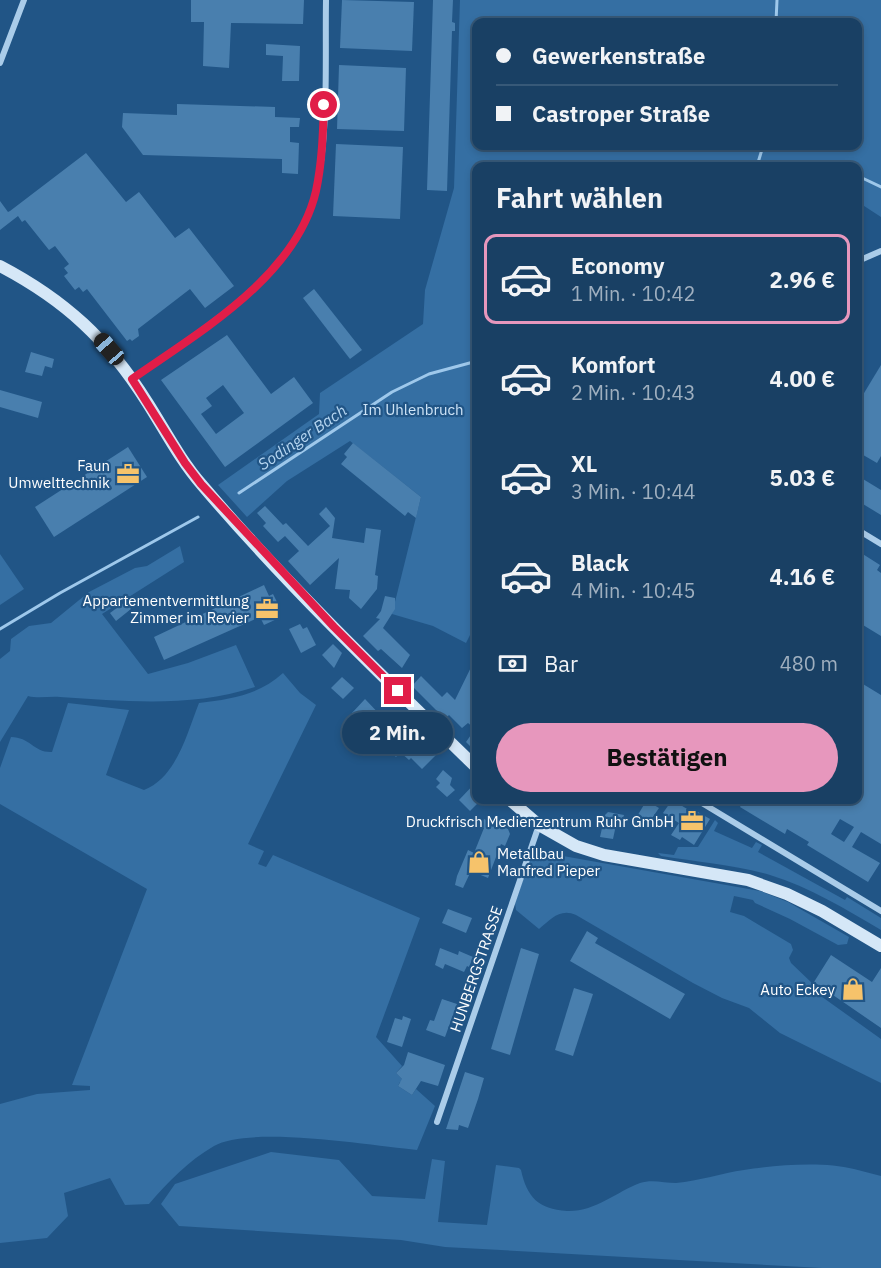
<!DOCTYPE html>
<html lang="de">
<meta charset="utf-8">
<style>
body{margin:0;font-family:"IBM Plex Sans",sans-serif;background:#264b6d;color:#f1f3f6;height:100vh;display:flex;flex-direction:column;font-size:22px;white-space:nowrap}
*{box-sizing:border-box;margin:0}
p{font-size:20px;color:#9fafbf}
.icon{flex:none;width:33px;height:33px;fill:none;stroke:currentColor;stroke-width:2;stroke-linecap:round;stroke-linejoin:round}
.map{position:relative;flex:1;overflow:hidden}
.panel{position:absolute;left:472px;top:162px;width:390px;height:642px;display:flex;flex-direction:column;background:#194064;border-radius:12px;box-shadow:0 3px 9px #0003,0 0 0 2px #375978}
.panel>*{flex:none}
.hud{position:absolute;left:472px;top:18px;width:390px;height:132px;border-radius:12px;box-shadow:0 3px 9px #0003,0 0 0 2px #375978;display:grid;align-content:center;height:132px;padding:0 24px;background:#194064}
.end{position:absolute;width:27px;height:27px;margin:-14px;border:8px solid #e11d48;background:#fff;box-shadow:0 0 0 3px #fff}
.from{border-radius:50%}
.bubble{position:absolute;height:42px;border-radius:21px;background:#194064;box-shadow:0 3px 9px #0003,0 0 0 2px #375978;font-size:20px;font-weight:800;line-height:42px;text-align:center}
.car{position:absolute;width:18px;height:36px;margin:-18px -9px;border-radius:8px;box-shadow:0 0 4px 2px #0007;background:linear-gradient(#222 24%,#8ab4d8 0 40%,#222 0 76%,#8ab4d8 0 86%,#222 0)}
.hud b{display:flex;align-items:center;gap:21px;height:57px;font-size:22px}
.hud b+b{border-top:2px solid #375978}
.hud i{width:15px;height:15px;background:#f1f3f6}
ul{padding:0;list-style:none}
li{display:flex;align-items:center;gap:18px;height:90px;margin:0 12px 9px;padding:0 12px;border:3px solid transparent;border-radius:12px}
li div{flex:1}
li b{display:block;font-size:22px}
li em{font-style:normal;font-weight:800}
li.on{border-color:#e797bd}
li>.icon{width:54px;height:54px;stroke-width:1.5}
h2{padding:0 24px;font-size:27px;line-height:72px}
.pay{display:flex;align-items:center;gap:15px;height:66px;padding:0 24px;font-size:22px}
.pay p{margin-inline-start:auto}
.primary-button{display:flex;gap:12px;margin-top:auto;padding:12px 24px}
.primary-button a{flex:1;height:69px;border-radius:36px;background:#e797bd;color:#111;font-size:24px;font-weight:800;line-height:69px;text-align:center}
.map>svg:first-child{display:block}
.green{fill:#356fa3;fill-rule:evenodd}
.lines{fill:none;stroke-linecap:round;stroke-linejoin:round}
.stream{stroke:#9ec8eb;stroke-width:3}
.building{fill:#497fae;fill-rule:evenodd}
.minor{stroke:#aacce9;stroke-width:6}
.secondary{stroke:#d5e7f7;stroke-width:12}
.route{stroke:#e11d48;stroke-width:8}
.labels{text-anchor:middle;dominant-baseline:central;stroke-width:4.5;stroke-linejoin:round;paint-order:stroke}
.park-label{font-size:15px;fill:#cee4f7;stroke:#215586}
.poi-label{font-size:15px;fill:#fff;stroke:#215586;text-anchor:end}
.street-label{font-size:15px;fill:#fff;stroke:#215586}
.water-label{font-size:16px;font-style:italic;fill:#b6d6f1;stroke:#215586}
</style>
<div class="map">
<svg width="881" height="1268" viewBox="0 0 881 1268">
<rect width="100%" height="100%" fill="#215586"/>
<g class="green">
<path d="M460,0H881V217L858,202V166H477V621L466,643L433,626L392,614L421,497L350,441L287,481L247,517L218,485L319,414L320,393L423,324L425,290L454,188ZM477,22H858V146H477Z"/>
<path d="M180,546L184,562L102,614L148,674L188,663L236,645L255,687C191,708 125,701 60,697C49,696 39,699 28,696L0,742V659L10,651L11,639L29,626L51,623L89,592L135,568L147,566Z"/>
<path d="M0,554L24,589L0,605Z"/>
<path d="M283,673L300,693L316,705L248,844L264,851L258,864L266,867L273,855L420,918L376,1037L402,1066L396,1073L405,1082L404,1084L400,1082L398,1086L412,1095L416,1089L435,1106L417,1150C373,1146 250,1125 214,1146C188,1161 168,1182 149,1204L125,1205L110,1178L64,1193L68,1216L47,1238L0,1243V1104L37,1094L90,1090V1086L72,1085L147,889L0,804V768L11,737C30,737 34,753 52,752L68,703L129,710L106,775L144,790C177,777 187,733 199,703C231,699 259,695 283,673Z"/>
<path d="M715,820L718,823L714,831L752,848L756,842L762,845L758,852L845,900L847,897L881,918V930C845,909 810,887 770,875C735,865 698,862 661,856L658,853L674,855L678,847H698Z"/>
<path d="M539,852H542V856L561,859L563,856L760,891L788,902L849,937L847,944L838,945L790,919L755,903L753,900L734,896L730,912L744,916L791,944L793,950L789,958L791,963L813,984L811,989L881,1039V1083L780,1033L749,1008L722,998L693,983L576,915C560,908 551,919 539,929L516,910L515,903L531,856Z"/>
<path d="M271,1152L339,1160L372,1196L425,1199L432,1159L445,1161L438,1222L487,1225L496,1165L519,1168L521,1170C527,1197 538,1209 567,1211C595,1212 616,1192 640,1183C652,1179 664,1183 676,1183C699,1181 722,1173 744,1170C775,1165 823,1161 854,1169C863,1171 872,1174 881,1176V1268H822L445,1247L401,1240L179,1226L161,1204L175,1184Z"/>
</g>
<g class="lines">
<g class="stream">
<path d="M776,22L777,0"/>
<path d="M757,166L763,146"/>
<path d="M858,176L881,187"/>
<path d="M239,493L392,392L429,374L477,361"/>
<path d="M0,629L60,593L198,517"/>
</g>
</g>
<g class="building">
<path d="M191,0H304L303,24L231,23L229,68L203,66L204,22H191Z"/>
<path d="M342,0L414,2L412,51L340,48Z"/>
<path d="M433,0H453L452,22L455,23V31H452L447,191L427,190Z"/>
<path d="M266,44L300,46L299,81H282L283,56L266,55Z"/>
<path d="M339,65L406,68L404,131L337,129Z"/>
<path d="M177,104L275,107V117L300,118L299,127H290V142L299,143L298,174L282,173V159L143,155L122,127L123,113L177,115Z"/>
<path d="M336,144L403,147L400,219L333,216Z"/>
<path d="M86,153L126,202L139,192L175,238L189,228L234,286L205,308L190,289L138,329L139,336L132,341L130,339L127,341L87,289L83,292L79,287L75,290L64,276L68,273L64,268L69,264L55,246L49,250L25,220L22,222L18,216L0,230V201L8,212L10,211Z"/>
<path d="M314,289L362,350L350,359L303,298Z"/>
<path d="M227,335L271,394L294,377L313,403L225,467L161,380ZM223,385L244,413L216,434L201,414L212,406L206,398Z"/>
<path d="M31,352L54,359L52,368L45,366L42,376L25,372Z"/>
<path d="M881,365V456L877,463L858,452V403Z"/>
<path d="M0,390L42,402L38,418L0,407Z"/>
<path d="M353,443L421,497L416,518L408,512L405,516L341,464L347,457L344,454Z"/>
<path d="M128,447L147,477L54,537L35,507Z"/>
<path d="M858,476L881,490V515L858,501Z"/>
<path d="M265,506L283,525L286,523L308,546L330,526L319,514L326,507L335,518L332,538L364,543L366,528L381,530L375,575L378,576L377,589L361,609L349,598L350,590L335,589L339,558L310,585L288,561L299,551L285,536L278,542L263,526L266,523L257,513Z"/>
<path d="M858,551L880,565L877,570L881,573V636L858,622Z"/>
<path d="M264,585L269,596L273,594L277,602L272,604L279,618L264,625L260,617L164,660L154,637Z"/>
<path d="M385,596L395,598V609L383,628L410,655L402,668L381,649L378,651L363,636L380,619L376,618L381,611Z"/>
<path d="M125,602L131,609L116,621L110,613Z"/>
<path d="M300,624L303,629L307,627L316,645L301,653L289,629Z"/>
<path d="M333,644L342,653L334,668L322,655Z"/>
<path d="M477,655V679L471,691L477,696V753L466,742L475,729L468,723L462,728L449,715L445,719L412,686L421,676L442,697L447,692L455,700Z"/>
<path d="M342,677L354,688L343,699L331,688Z"/>
<path d="M858,681L881,695V844L861,832L852,847L880,863L868,882L807,845L809,842L787,829L785,834L740,807L744,800H858ZM840,819L854,827L844,842L831,834Z"/>
<path d="M365,699L386,721L389,718L420,748L429,739L441,750L422,769L411,758L409,760L400,752L396,757L352,713Z"/>
<path d="M443,770L452,778L450,785L455,790L447,797L436,787L440,783L436,779Z"/>
<path d="M477,781V804L470,811L459,800Z"/>
<path d="M672,800L694,813L696,811L710,819L694,845L682,837L680,840L671,835L679,823L663,813Z"/>
<path d="M649,802L659,808L646,827L637,822L636,818L645,803L647,805Z"/>
<path d="M608,812L624,815L621,826L616,825L613,839L600,837L605,815Z"/>
<path d="M484,819L508,829L510,834L505,846L501,844L488,878L471,871L463,888L455,885L457,876L468,850L474,853L484,828L481,827Z"/>
<path d="M448,909L472,918L466,933L442,923Z"/>
<path d="M587,931L598,938L595,943L685,994L670,1019L570,961Z"/>
<path d="M440,948L458,955L459,951L473,957L469,967L467,966L464,972L445,964L443,969L435,965Z"/>
<path d="M521,948L539,954L510,1055L491,1049Z"/>
<path d="M831,955L872,982L881,968V1028L814,982Z"/>
<path d="M574,988L593,994L573,1056L555,1050Z"/>
<path d="M442,999L457,1004L445,1037L426,1030L430,1020L434,1021Z"/>
<path d="M403,1016L411,1019L402,1047L387,1042L395,1018L402,1020Z"/>
<path d="M408,1052L445,1065L438,1086L421,1081L412,1095L398,1086L402,1079L396,1073L404,1065Z"/>
<path d="M465,1072L484,1078L478,1099L468,1128L459,1125L458,1130L446,1129Z"/>
</g>
<g class="lines">
<g class="minor">
<path d="M0,63L24,0"/>
<path d="M858,261L881,251"/>
<path d="M132,379C199,331 296,277 316,191C329,133 325,60 326,0"/>
<path d="M858,530L881,544"/>
<path d="M697,800L881,911"/>
<path d="M437,1122L539,825"/>
</g>
<g class="secondary">
<path d="M0,266C65,300 108,340 147,402C165,430 180,460 202,485C287,585 383,677 477,768"/>
<path d="M510,800L539,825L576,846L604,855L748,880L787,894L822,911L881,946"/>
</g>
</g>
<g class="lines">
<path class="route" d="M324,105C323,134 322,163 316,191C296,277 199,332 132,379L185,463L201,484L334,627L398,691"/>
</g>
<defs>
<g id="office-bare" transform="scale(1.8)"><path d="M-6-3h4V-5.5h4V-3h4V5H-6ZM-1-4.5V-3h2v-1.5ZM-6 0V1H6V0Z" fill="#f6c36b" stroke="#215586" stroke-width="2.5" paint-order="stroke"/></g>
<g id="shop-bare" transform="scale(1.8)"><path d="M-5-2.5h2.3a2.7 3.5 0 0 1 5.4 0H5L5.5 6h-11ZM-1.5-2.5h3a1.5 2.3 0 0 0-3 0Z" fill="#f6c36b" stroke="#215586" stroke-width="2.5" paint-order="stroke"/></g>
</defs>
<g fill-rule="evenodd">
<use href="#office-bare" x="128" y="474"/>
<use href="#office-bare" x="267" y="609"/>
<use href="#office-bare" x="692" y="821"/>
<use href="#shop-bare" x="479" y="862"/>
<use href="#shop-bare" x="853" y="989"/>
</g>
<g class="labels">
<g class="park-label">
<text x="413" y="409">Im Uhlenbruch</text>
</g>
<g class="poi-label">
<text x="110" y="465">Faun<tspan x="110" dy="17">Umwelttechnik</tspan></text>
<text x="249" y="600">Appartementvermittlung<tspan x="249" dy="17">Zimmer im Revier</tspan></text>
<text x="674" y="821">Druckfrisch Medienzentrum Ruhr GmbH</text>
<text x="497" y="853" text-anchor="start">Metallbau<tspan x="497" dy="17">Manfred Pieper</tspan></text>
<text x="835" y="989">Auto Eckey</text>
</g>
<g class="street-label">
<text transform="translate(476 969) rotate(-71)">HUNBERGSTRASSE</text>
</g>
<g class="water-label">
<text transform="translate(302 437) rotate(-34)">Sodinger Bach</text>
</g>
</g>
</svg>
<i class="end from" style="left:324px;top:105px"></i>
<i class="end" style="left:398px;top:691px"></i>
<div class="bubble" style="left:342px;top:712px;width:111px">2 Min.</div>
<i class="car" style="left:109px;top:349px;rotate:319deg"></i>
<div class="hud">
<b><i class="from"></i>Gewerkenstraße</b>
<b><i></i>Castroper Straße</b>
</div>
<section class="panel">
<h2>Fahrt wählen</h2>
<ul>
<li class="on"><svg class="icon" aria-label="car" viewBox="0 0 24 24"><path d="M5 17H2v-5l4-1 3-4h7l3 4 3 1v5h-3M9 17h6M6 11h13"/><circle cx="7" cy="17" r="2"/><circle cx="17" cy="17" r="2"/></svg><div><b>Economy</b><p>1 Min. · 10:42</p></div><em>2.96 €</em></li>
<li><svg class="icon" aria-label="car" viewBox="0 0 24 24"><path d="M5 17H2v-5l4-1 3-4h7l3 4 3 1v5h-3M9 17h6M6 11h13"/><circle cx="7" cy="17" r="2"/><circle cx="17" cy="17" r="2"/></svg><div><b>Komfort</b><p>2 Min. · 10:43</p></div><em>4.00 €</em></li>
<li><svg class="icon" aria-label="car" viewBox="0 0 24 24"><path d="M5 17H2v-5l4-1 3-4h7l3 4 3 1v5h-3M9 17h6M6 11h13"/><circle cx="7" cy="17" r="2"/><circle cx="17" cy="17" r="2"/></svg><div><b>XL</b><p>3 Min. · 10:44</p></div><em>5.03 €</em></li>
<li><svg class="icon" aria-label="car" viewBox="0 0 24 24"><path d="M5 17H2v-5l4-1 3-4h7l3 4 3 1v5h-3M9 17h6M6 11h13"/><circle cx="7" cy="17" r="2"/><circle cx="17" cy="17" r="2"/></svg><div><b>Black</b><p>4 Min. · 10:45</p></div><em>4.16 €</em></li>
</ul>
<div class="pay"><svg class="icon" aria-label="cash" viewBox="0 0 24 24"><path d="M3 7h18v10H3z"/><circle cx="12" cy="12" r="2"/></svg>Bar<p>480 m</p></div>
<div class="primary-button"><a>Bestätigen</a></div>
</section>
</div>
